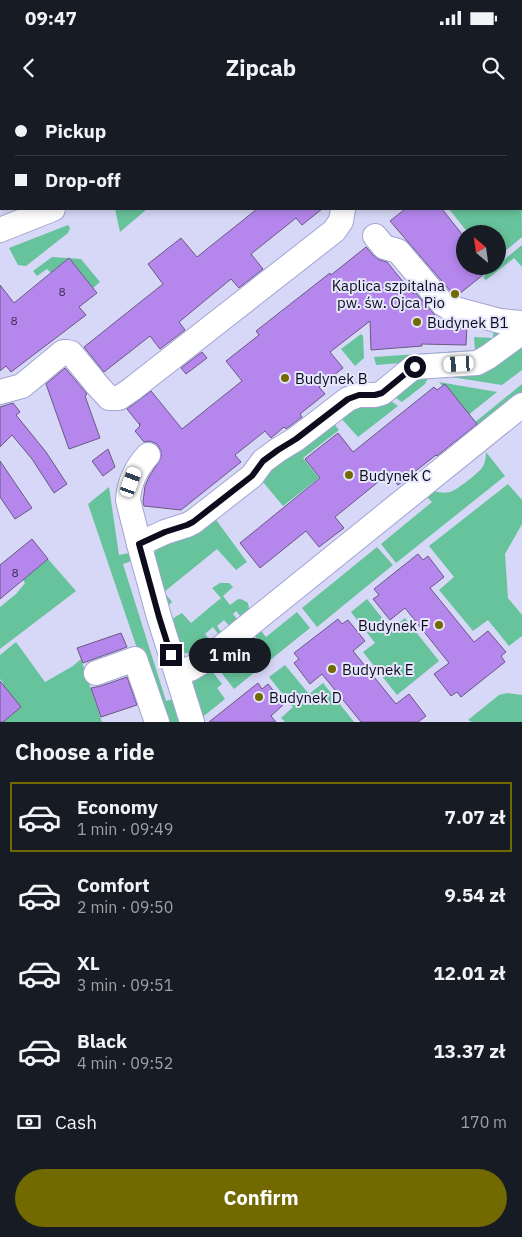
<!DOCTYPE html>
<meta charset="utf-8">
<style>
body{margin:0;font-family:"IBM Plex Sans",sans-serif;background:#242831;color:#f1f3f6;height:100vh;display:flex;flex-direction:column;font-size:19px;white-space:nowrap}
*{box-sizing:border-box;margin:0}
p{font-size:16px;color:#9ea1a6}
.icon{flex:none;width:28px;height:28px;fill:none;stroke:currentColor;stroke-width:2;stroke-linecap:round;stroke-linejoin:round}
.map{position:relative;height:622px;overflow:hidden}
.details{display:flex;flex-direction:column;background:#171b24;flex:1}
.details>*{flex:none}
.top-card{position:absolute;left:0px;top:0px;width:522px;height:110px;box-shadow:0 2px 8px #0003;display:grid;align-content:center;height:110px;padding:0 15px;background:#171b24}
.needle{width:32px;rotate:331deg}
.tools{position:absolute;left:456px;top:125px;display:grid;gap:10px}
.tools a{display:grid;place-items:center;width:50px;height:50px;border-radius:50%;background:#171b24;box-shadow:0 2px 8px #0003;font-size:25px}
.end{position:absolute;width:22px;height:22px;margin:-11px;border:6px solid #0c0c1d;background:#fff;box-shadow:0 0 0 2px #fff}
.from{border-radius:50%}
.bubble{position:absolute;height:35px;border-radius:18px;background:#171b24;box-shadow:0 2px 8px #0003;font-size:16px;font-weight:700;line-height:35px;text-align:center}
.car{position:absolute;width:15px;height:30px;margin:-15px -8px;border-radius:6px;box-shadow:0 0 4px 1px #0007;background:linear-gradient(#fff 24%,#345 0 40%,#fff 0 76%,#345 0 86%,#fff 0)}
.top-card b{display:flex;align-items:center;gap:18px;height:48px;font-size:19px}
.top-card b+b{border-top:1px solid #363941}
.top-card i{width:12px;height:12px;background:#f1f3f6}
ul{padding:0;list-style:none}
li{display:flex;align-items:center;gap:15px;height:70px;margin:0 10px 8px;padding:0 5px;border:2px solid transparent;border-radius:0px}
li div{flex:1}
li b{display:block;font-size:19px}
li em{font-style:normal;font-weight:700}
li.active{border-color:#726900}
li>.icon{width:45px;height:45px;stroke-width:1.5}
h2{padding:0 15px;font-size:22px;line-height:60px}
.pay{display:flex;align-items:center;gap:12px;height:55px;padding:0 15px;font-size:19px}
.pay p{margin-inline-start:auto}
.button{display:flex;gap:10px;margin-top:auto;padding:10px 15px}
.button a{flex:1;height:58px;border-radius:30px;background:#726900;color:#fff;font-size:20px;font-weight:700;line-height:58px;text-align:center}
.status{display:flex;justify-content:space-between;align-items:center;height:35px;padding:0 25px;background:#171b24;direction:ltr}
.status svg{height:14px;fill:currentColor}
header{display:flex;justify-content:space-between;align-items:center;height:65px;padding:0 15px;background:#171b24;font-size:22px;font-weight:700}
.map>svg:first-child{display:block}
.green{fill:#67c39b}
.building{fill:#b587ed;stroke:#6a5883}
.lines{fill:none;stroke-linecap:round;stroke-linejoin:round}
.minor-casing{stroke:#a3a4d5;stroke-width:26}
.minor{stroke:#fff;stroke-width:24}
.route{stroke:#0c0c1d;stroke-width:6}
.poi-dot{fill:#726900;stroke:#e5e6fb;stroke-width:2}
.labels{text-anchor:middle;dominant-baseline:central;stroke-width:4;stroke-linejoin:round;paint-order:stroke}
.number-label{font-size:12px;fill:#362b51}
.poi-label{font-size:15px;fill:#0c0c1d;stroke:#e5e6fb;text-anchor:start}
</style>
<div class="status"><b>09:47</b><svg viewBox="0 0 49 12"><path d="M0 12V9h3v3zM5 12V6h3v6zM10 12V3h3v9zM15 12V0h3v12zM26 1h20v11H26zM47 4h2v5h-2z"/></svg></div>
<header><svg class="icon" aria-label="back" viewBox="0 0 24 24"><path d="M15 5l-7 7 7 7"/></svg>Zipcab<svg class="icon" aria-label="search" viewBox="0 0 24 24"><circle cx="10" cy="10" r="6"/><path d="M15 15l6 6"/></svg></header>
<div class="map">
<svg width="522" height="622" viewBox="0 0 522 622">
<rect width="100%" height="100%" fill="#d7d8f7"/>
<g class="green">
<path d="M521,55L522,137L498,157V134H469L449,109H521Z"/>
<path d="M115,109H147L120,132Z"/>
<path d="M68,125L70,128L68,133L26,166L18,165L9,148Z"/>
<path d="M522,145V167L514,158L486,180L483,177Z"/>
<path d="M52,157L81,159L100,182L93,188L69,158L51,173L47,169L37,176L33,171Z"/>
<path d="M494,225L499,233L498,238L478,257L376,265L374,257L475,250L474,237L493,238Z"/>
<path d="M361,234L363,236L364,258L355,266L341,249Z"/>
<path d="M522,240V270L502,285L438,275Z"/>
<path d="M422,272L428,278L425,284L402,302L391,295Z"/>
<path d="M439,282L497,292L467,316Z"/>
<path d="M522,284V295L479,330L474,323Z"/>
<path d="M385,297L398,306L358,337L339,316L358,301Z"/>
<path d="M332,321L339,330L303,358L319,378L283,406L263,382L222,415L221,413L264,373Z"/>
<path d="M486,352L505,376L396,463L381,444L432,402L423,393L426,390C434,391 442,394 450,392C457,390 477,374 482,368C485,364 486,357 486,352Z"/>
<path d="M508,384L522,400V424L505,454L508,498L522,515V536L509,546L488,520L473,531L439,490L454,477L429,446Z"/>
<path d="M109,387L119,455L134,452L135,460L123,464L166,601L178,598L186,622H162L88,404Z"/>
<path d="M214,417L247,462L236,470L217,449L164,492L172,502L165,508L151,463L155,452L159,446Z"/>
<path d="M377,447L393,465L317,527L302,508Z"/>
<path d="M48,459L76,491L0,549V507L16,494L25,483L23,480Z"/>
<path d="M220,483H229L233,487L223,496L230,505C239,499 238,496 248,503L250,513L246,523L236,511L233,514L241,524L233,530L224,520L217,526L224,536L221,538L213,527L205,534L214,545L194,555L181,552L171,521L175,517L182,513L191,523L221,498L212,488Z"/>
<path d="M367,499L391,529L405,518L439,561L397,595L363,552L375,543L351,512Z"/>
<path d="M297,512L310,528L234,589L213,562L222,555L233,567L244,558L234,545L242,539L250,549L259,541L252,532L258,527L266,537Z"/>
<path d="M16,542L45,582L73,566L81,559L102,622H3L21,607L2,584L3,583L0,579V555Z"/>
<path d="M285,565L309,594L323,583L354,622H285L281,618L293,607L269,577Z"/>
<path d="M209,567L222,584L217,588L225,599L200,619L191,585L196,578Z"/>
<path d="M507,593L522,595V622H472L468,620L499,595Z"/>
</g>
<g class="building">
<path d="M257,109H322L302,125L296,118L251,154L263,169L239,188L231,179L179,222L185,230L160,249L150,236L104,272L84,247L163,184L148,164L181,138L197,157Z"/>
<path d="M405,109H442L465,138V166H494L458,195L452,193L390,121Z"/>
<path d="M366,147L374,156L380,160L387,162L413,194L415,192L435,215L429,219L443,220L467,226L466,245L421,244L422,246L371,250L370,221L330,252L343,268L319,287L325,294L300,314L302,317L286,329L284,327L271,338L265,331L235,355L241,362L181,410L144,406L143,402L145,386L149,377L161,358V351L157,344L150,341L144,342L135,331L140,326L139,325L141,324H139L127,309L151,291L182,329L242,281L226,261L259,235L256,231L330,173L331,175Z"/>
<path d="M69,158L97,193L79,207L86,215L11,272L6,266L0,271V185L14,203Z"/>
<path d="M202,252L207,258L186,274L181,268Z"/>
<path d="M65,268L87,294L85,296L100,338L69,349L46,284Z"/>
<path d="M445,284L477,324L437,356L436,355L398,385L388,374L335,417L344,428L319,447L306,431L260,468L240,443L320,378L305,359L338,333L353,352L434,287L437,290Z"/>
<path d="M13,303L20,312L16,315L46,352L67,384L54,393L32,359L12,335L0,347V307Z"/>
<path d="M108,349L115,367L103,376L92,361Z"/>
<path d="M0,361L32,408L15,419L0,397Z"/>
<path d="M32,439L48,459L0,499V465Z"/>
<path d="M418,454L423,460L428,456L444,477L430,488L474,542L488,531L506,552L501,556L505,562L461,597L457,592L451,596L434,574L449,563L405,508L390,520L373,499L379,495L374,489Z"/>
<path d="M338,519L342,524L348,520L365,541L353,551L396,604L409,594L426,616L418,622H361L322,574L310,584L294,563L299,559L294,553Z"/>
<path d="M121,533L127,547L83,563L77,548Z"/>
<path d="M127,577L137,605L101,617L91,588L101,586Z"/>
<path d="M0,581L21,607L3,622H0Z"/>
<path d="M258,583L262,589L268,584L284,604L271,616L276,622H209Z"/>
</g>
<g class="lines">
<g class="minor-casing">
<g id="minor">
<path d="M274,1L277,0"/>
<path d="M0,130L53,109"/>
<path d="M375,136L384,147L398,151L443,204L448,207L500,221L522,223"/>
<path d="M0,292L22,286L63,252H67L71,253L98,286L109,298H119L132,289L334,131L341,121L343,109"/>
<path d="M139,444L128,400C129,383 136,368 148,355"/>
<path d="M96,573L135,559L157,622"/>
<path d="M177,574L192,568L207,559L522,305"/>
<path d="M192,622L159,517L139,444L165,432L187,425L193,422L252,376L263,361L278,350L296,339L348,299L359,295H375L382,293L410,270L415,267L477,263L488,257L522,232"/>
</g>
</g>
<use href="#minor" class="minor"/>
</g>
<g class="lines">
<path class="route" d="M171,555L159,517L139,444L165,432L187,425L193,422L252,376L263,361L278,350L296,339L348,299L359,295H375L382,293L410,270L415,267"/>
</g>
<g class="poi-dot">
<circle cx="455" cy="194" r="5"/>
<circle cx="417" cy="222" r="5"/>
<circle cx="285" cy="278" r="5"/>
<circle cx="349" cy="375" r="5"/>
<circle cx="439" cy="525" r="5"/>
<circle cx="332" cy="569" r="5"/>
<circle cx="259" cy="597" r="5"/>
</g>
<g class="labels">
<g class="number-label">
<text x="62" y="191">8</text>
<text x="14" y="220">8</text>
<text x="15" y="472">8</text>
</g>
<g class="poi-label">
<text x="445" y="185" text-anchor="end">Kaplica szpitalna<tspan x="445" dy="17">pw. św. Ojca Pio</tspan></text>
<text x="427" y="222">Budynek B1</text>
<text x="295" y="278">Budynek B</text>
<text x="359" y="375">Budynek C</text>
<text x="429" y="525" text-anchor="end">Budynek F</text>
<text x="342" y="569">Budynek E</text>
<text x="269" y="597">Budynek D</text>
</g>
</g>
</svg>
<div class="tools">
<a><svg class="needle" viewBox="-14 -14 28 28"><path d="M0-13l5 13h-10z" fill="#e53935"/><path d="M0 13l5-13h-10z" fill="#9ea1a6"/></svg></a>
</div>
<i class="end from" style="left:415px;top:267px"></i>
<i class="end" style="left:171px;top:555px"></i>
<div class="bubble" style="left:189px;top:538px;width:82px">1 min</div>
<i class="car" style="left:459px;top:264px;rotate:267deg"></i>
<i class="car" style="left:131px;top:382px;rotate:20deg"></i>
<div class="top-card">
<b><i class="from"></i>Pickup</b>
<b><i></i>Drop-off</b>
</div>
</div>
<section class="details">
<h2>Choose a ride</h2>
<ul>
<li class="active"><svg class="icon" aria-label="car" viewBox="0 0 24 24"><path d="M5 17H2v-5l4-1 3-4h7l3 4 3 1v5h-3M9 17h6M6 11h13"/><circle cx="7" cy="17" r="2"/><circle cx="17" cy="17" r="2"/></svg><div><b>Economy</b><p>1 min · 09:49</p></div><em>7.07 zł</em></li>
<li><svg class="icon" aria-label="car" viewBox="0 0 24 24"><path d="M5 17H2v-5l4-1 3-4h7l3 4 3 1v5h-3M9 17h6M6 11h13"/><circle cx="7" cy="17" r="2"/><circle cx="17" cy="17" r="2"/></svg><div><b>Comfort</b><p>2 min · 09:50</p></div><em>9.54 zł</em></li>
<li><svg class="icon" aria-label="car" viewBox="0 0 24 24"><path d="M5 17H2v-5l4-1 3-4h7l3 4 3 1v5h-3M9 17h6M6 11h13"/><circle cx="7" cy="17" r="2"/><circle cx="17" cy="17" r="2"/></svg><div><b>XL</b><p>3 min · 09:51</p></div><em>12.01 zł</em></li>
<li><svg class="icon" aria-label="car" viewBox="0 0 24 24"><path d="M5 17H2v-5l4-1 3-4h7l3 4 3 1v5h-3M9 17h6M6 11h13"/><circle cx="7" cy="17" r="2"/><circle cx="17" cy="17" r="2"/></svg><div><b>Black</b><p>4 min · 09:52</p></div><em>13.37 zł</em></li>
</ul>
<div class="pay"><svg class="icon" aria-label="cash" viewBox="0 0 24 24"><path d="M3 7h18v10H3z"/><circle cx="12" cy="12" r="2"/></svg>Cash<p>170 m</p></div>
<div class="button"><a>Confirm</a></div>
</section>
